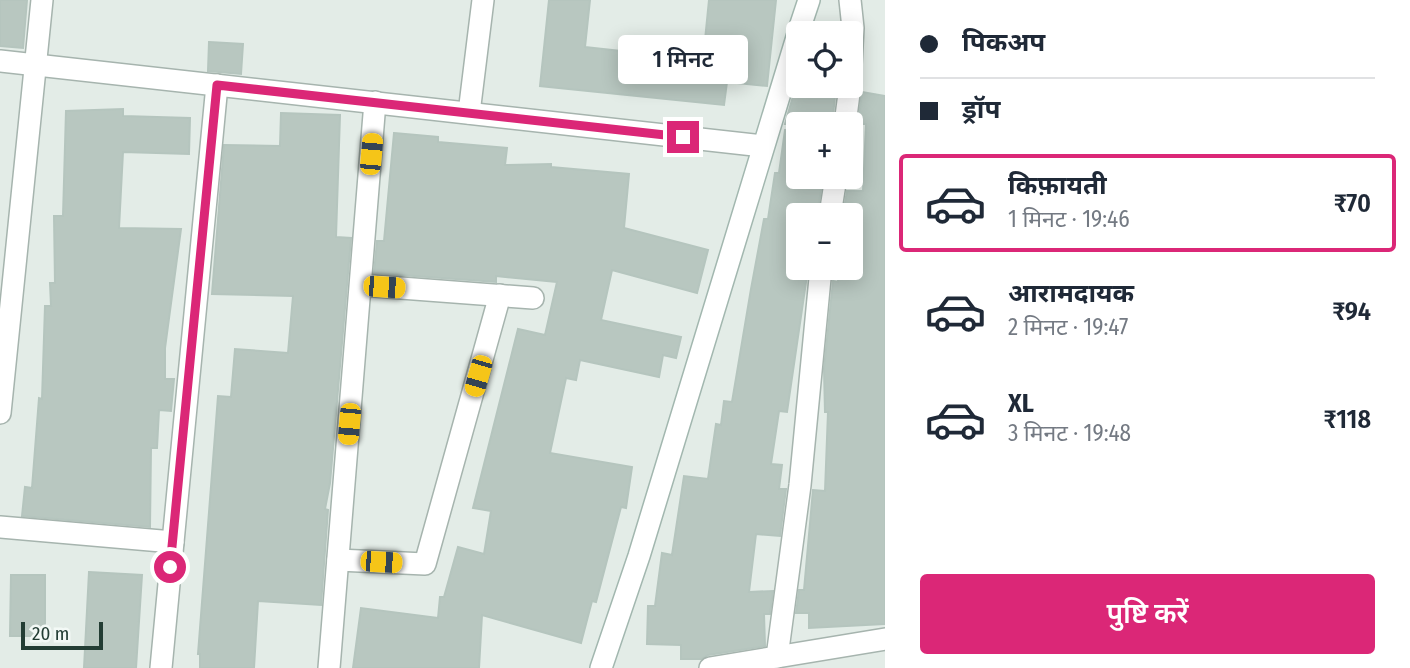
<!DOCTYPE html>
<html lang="hi">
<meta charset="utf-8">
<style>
body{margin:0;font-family:"Fira Sans Condensed","Noto Sans Devanagari",sans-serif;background:#f6f6f7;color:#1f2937;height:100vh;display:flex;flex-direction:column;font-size:26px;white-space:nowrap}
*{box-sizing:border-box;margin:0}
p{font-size:23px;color:#747a83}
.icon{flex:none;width:38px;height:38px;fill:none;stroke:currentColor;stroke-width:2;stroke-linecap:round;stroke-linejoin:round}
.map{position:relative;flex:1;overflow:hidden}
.side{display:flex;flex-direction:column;background:#fff;width:525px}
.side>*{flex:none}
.banner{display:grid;align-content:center;height:154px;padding:0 35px;background:#fff}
.controls{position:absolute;left:786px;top:21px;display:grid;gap:14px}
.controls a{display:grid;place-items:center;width:77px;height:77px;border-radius:7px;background:#fff;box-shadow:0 4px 18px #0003;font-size:35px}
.scale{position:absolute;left:21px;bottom:18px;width:82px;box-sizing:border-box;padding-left:7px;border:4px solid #233d34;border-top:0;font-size:19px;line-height:24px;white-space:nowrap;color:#233d34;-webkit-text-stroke:5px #f3f9f6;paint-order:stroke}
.end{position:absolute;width:32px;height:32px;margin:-16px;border:9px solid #db2777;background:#fff;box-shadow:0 0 0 4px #fff}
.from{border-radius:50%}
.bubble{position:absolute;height:49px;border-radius:7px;background:#fff;box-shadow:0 4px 18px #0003;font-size:23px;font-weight:600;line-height:49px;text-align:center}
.car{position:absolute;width:21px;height:42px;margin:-21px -10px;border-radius:9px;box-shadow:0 0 5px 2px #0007;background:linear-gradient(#f5c518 24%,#345 0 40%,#f5c518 0 76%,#345 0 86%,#f5c518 0)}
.banner b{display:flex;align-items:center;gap:24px;height:66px;font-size:26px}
.banner b+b{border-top:2px solid #e0e1e3}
.banner i{width:18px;height:18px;background:#1f2937}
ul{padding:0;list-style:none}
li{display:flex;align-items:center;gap:21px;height:98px;margin:0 14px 10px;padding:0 21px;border:4px solid transparent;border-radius:7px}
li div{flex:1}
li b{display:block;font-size:26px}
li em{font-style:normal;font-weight:600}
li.selected{border-color:#db2777}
li>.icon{width:63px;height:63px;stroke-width:1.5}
.action{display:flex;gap:14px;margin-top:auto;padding:14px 35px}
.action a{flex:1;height:80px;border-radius:7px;background:#db2777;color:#fff;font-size:28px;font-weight:600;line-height:80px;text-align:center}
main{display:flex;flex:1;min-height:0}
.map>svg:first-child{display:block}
.building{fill:#b8c7c0;stroke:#b5c5be;stroke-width:2}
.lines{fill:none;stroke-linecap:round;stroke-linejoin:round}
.street-casing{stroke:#a6b4ae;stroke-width:24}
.secondary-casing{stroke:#a2b7af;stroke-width:24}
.street{stroke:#fff;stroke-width:21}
.secondary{stroke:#fff;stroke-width:21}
.route{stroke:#db2777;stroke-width:9}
</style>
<main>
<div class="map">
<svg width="885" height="668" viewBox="0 0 885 668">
<rect width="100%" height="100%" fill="#e3ece7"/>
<g class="building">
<path d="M0,0H27L23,48L0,46Z"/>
<path d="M549,0H590L585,47L703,60L709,0H776L767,86L727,82L724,105L540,86Z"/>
<path d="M209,42L243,44L241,74L208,71Z"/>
<path d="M796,86L836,88L832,124H785Z"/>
<path d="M862,92L885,96V624L809,628V613H796L799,590H804L813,490L825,491L828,412H825L824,369L833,281L838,282L840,268H850V215H843L847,191H863L866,124H858Z"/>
<path d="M123,109V116L190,118L189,154L123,152L119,228L181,229L165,348V379H174L171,411L159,410L157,448H151L150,527L22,516L25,487L32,488L39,398L42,399L45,306H51L50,283H55L54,216H63L66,111Z"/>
<path d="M281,113L340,115L336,237L351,238L330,483L325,509L328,510L321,605L258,601L254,668H200V654H198L218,396L231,397L235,349L288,353L293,296L212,294L224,145L280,146Z"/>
<path d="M785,130L798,131V177L820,180L821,190L817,215H798V275L807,277L806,282L787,412L779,411L771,464L782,465L779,489H786L780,536L756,534L749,592L773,591L770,614H764L765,646L708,655L701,659H681V645L647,644L648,606H655L662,553L672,555L684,476L708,479L716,424L721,425L724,401L732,402L751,289L764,219H768L775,173H779Z"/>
<path d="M394,133L438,137V142L507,148L505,165L551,164V167L629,174L624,228L708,250L697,293L612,270L601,320L681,337L676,358L663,355L659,377L580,360L576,380L566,378L550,453L632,467L626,508L621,507L596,602L592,601L581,643L482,615L479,668H353L361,608L438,618L440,597H444L458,547L484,554L491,511L473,508L518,329L545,335L557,282L496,276V282L374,273L377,241H384Z"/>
<path d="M89,572L142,575L136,668H84Z"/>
<path d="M11,575H45V636H10Z"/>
</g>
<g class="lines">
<g class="street-casing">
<g id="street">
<path d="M850,0L853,28L850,82"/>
<path d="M0,61L763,146"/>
<path d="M469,113L483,0"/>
<path d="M845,124L850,86"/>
<path d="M830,215L836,177"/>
<path d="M361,285L533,298"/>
<path d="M0,413L42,0"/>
<path d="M0,527L173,542L161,668"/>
<path d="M173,542L217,85"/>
<path d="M338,560L425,564L500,295"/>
<path d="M777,657L800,485L821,268"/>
<path d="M329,668L375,102"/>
<path d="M710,668L885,639"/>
</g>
</g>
<g class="secondary-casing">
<g id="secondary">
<path d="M798,33L809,0"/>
<path d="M601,668L639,556L798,34"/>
</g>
</g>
<use href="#street" class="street"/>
<use href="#secondary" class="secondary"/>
</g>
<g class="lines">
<path class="route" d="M170,567L217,85L683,137"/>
</g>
</svg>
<div class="controls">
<a><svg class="icon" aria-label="locate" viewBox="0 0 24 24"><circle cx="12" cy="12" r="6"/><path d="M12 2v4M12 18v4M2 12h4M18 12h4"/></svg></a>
<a>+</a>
<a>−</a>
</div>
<div class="scale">20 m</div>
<i class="end from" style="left:170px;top:567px"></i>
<i class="end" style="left:683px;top:137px"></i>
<div class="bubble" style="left:618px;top:35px;width:130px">1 मिनट</div>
<i class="car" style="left:371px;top:154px;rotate:5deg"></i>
<i class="car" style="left:384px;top:287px;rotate:94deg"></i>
<i class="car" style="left:478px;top:376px;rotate:196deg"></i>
<i class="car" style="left:349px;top:424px;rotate:185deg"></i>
<i class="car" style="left:381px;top:562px;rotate:93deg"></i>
</div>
<section class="side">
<div class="banner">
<b><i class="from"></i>पिकअप</b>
<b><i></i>ड्रॉप</b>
</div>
<ul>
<li class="selected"><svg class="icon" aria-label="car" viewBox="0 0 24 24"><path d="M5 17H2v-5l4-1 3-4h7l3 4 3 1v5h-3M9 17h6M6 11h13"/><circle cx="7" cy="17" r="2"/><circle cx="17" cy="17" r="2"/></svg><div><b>किफ़ायती</b><p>1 मिनट · 19:46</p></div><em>₹70</em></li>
<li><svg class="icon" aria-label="car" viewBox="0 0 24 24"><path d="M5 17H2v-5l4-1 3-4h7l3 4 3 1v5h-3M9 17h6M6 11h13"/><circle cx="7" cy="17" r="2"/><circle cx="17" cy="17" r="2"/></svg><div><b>आरामदायक</b><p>2 मिनट · 19:47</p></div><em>₹94</em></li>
<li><svg class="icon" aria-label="car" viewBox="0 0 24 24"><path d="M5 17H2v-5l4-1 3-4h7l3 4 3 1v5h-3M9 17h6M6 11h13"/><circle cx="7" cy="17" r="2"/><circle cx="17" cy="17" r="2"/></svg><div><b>XL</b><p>3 मिनट · 19:48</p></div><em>₹118</em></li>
</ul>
<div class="action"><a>पुष्टि करें</a></div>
</section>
</main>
